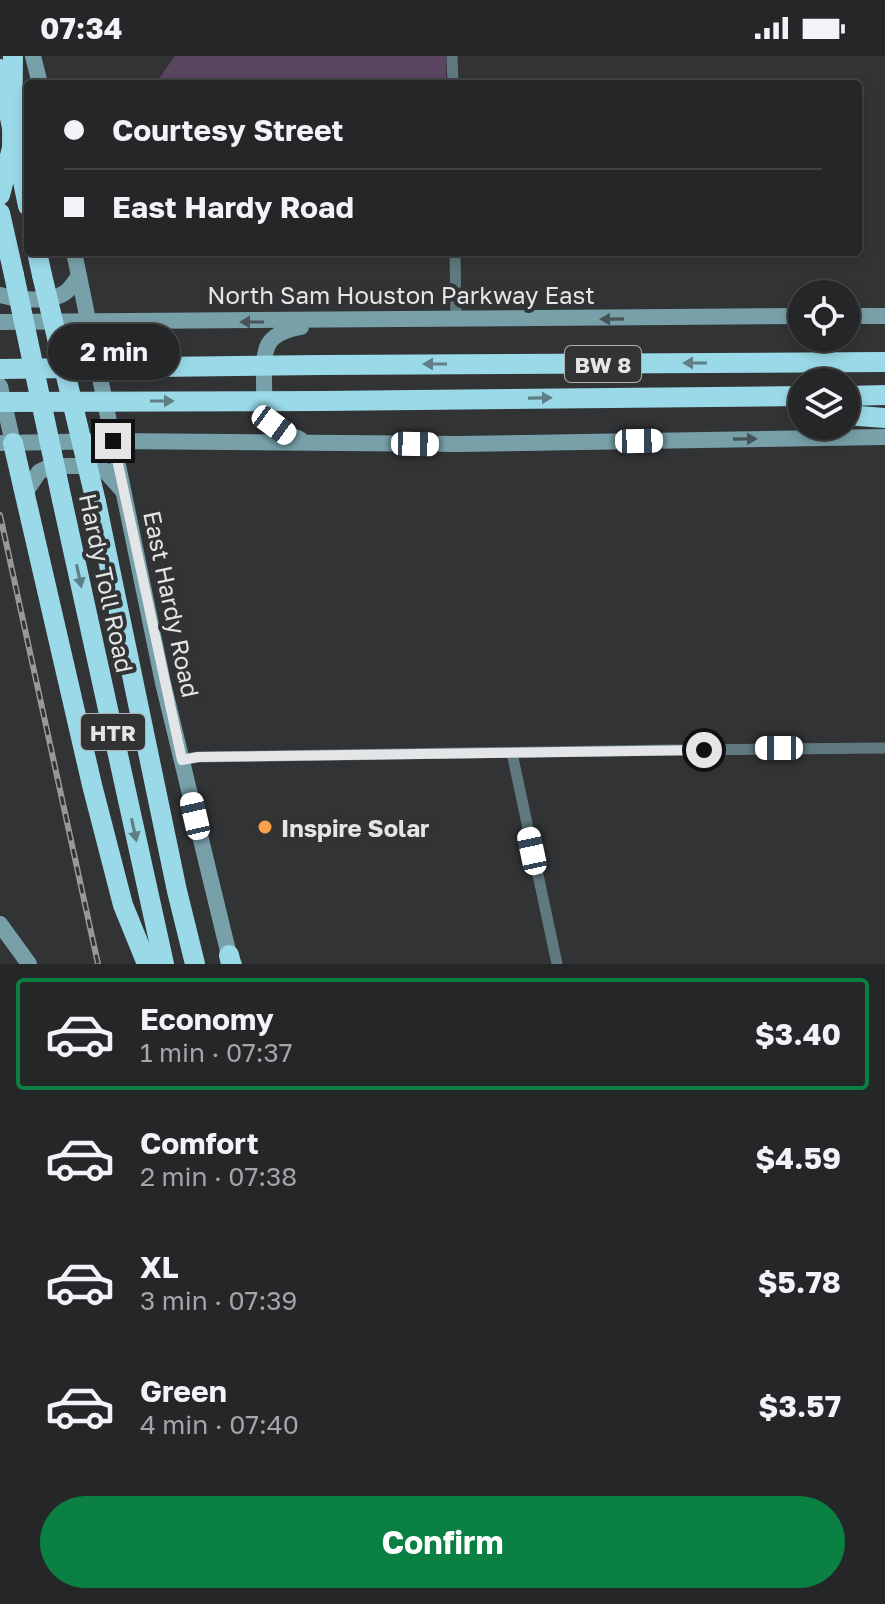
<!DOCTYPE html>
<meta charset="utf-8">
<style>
body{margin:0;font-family:"Golos Text",sans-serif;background:#313234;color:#f1f3f6;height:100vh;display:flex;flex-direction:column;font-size:30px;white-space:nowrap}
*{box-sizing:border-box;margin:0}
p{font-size:26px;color:#a3a5a8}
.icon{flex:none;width:44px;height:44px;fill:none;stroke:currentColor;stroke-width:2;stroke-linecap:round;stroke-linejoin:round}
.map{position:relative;height:908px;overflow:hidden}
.panel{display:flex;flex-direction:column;background:#252628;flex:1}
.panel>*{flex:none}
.guide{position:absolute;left:24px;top:24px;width:838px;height:176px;border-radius:8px;box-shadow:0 4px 12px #0003,0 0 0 2px #424345;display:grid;align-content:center;height:176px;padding:0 40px;background:#252628}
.buttons{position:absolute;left:788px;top:224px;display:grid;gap:16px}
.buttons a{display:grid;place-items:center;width:72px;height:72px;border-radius:50%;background:#252628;box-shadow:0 4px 12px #0003,0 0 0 2px #424345;font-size:40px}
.end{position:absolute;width:36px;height:36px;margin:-18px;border:10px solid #e4e5e7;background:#111;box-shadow:0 0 0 4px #111}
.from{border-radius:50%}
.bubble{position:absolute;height:56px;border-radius:28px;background:#252628;box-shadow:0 4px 12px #0003,0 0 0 2px #424345;font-size:26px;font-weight:700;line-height:56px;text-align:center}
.car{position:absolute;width:24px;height:48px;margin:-24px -12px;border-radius:10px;box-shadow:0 0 6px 2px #0007;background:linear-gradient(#fff 24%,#345 0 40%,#fff 0 76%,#345 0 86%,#fff 0)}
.guide b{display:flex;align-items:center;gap:28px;height:76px;font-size:30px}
.guide b+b{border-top:2px solid #424345}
.guide i{width:20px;height:20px;background:#f1f3f6}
ul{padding:14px 0 0;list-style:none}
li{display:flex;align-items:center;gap:24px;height:112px;margin:0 16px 12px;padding:0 24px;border:4px solid transparent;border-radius:8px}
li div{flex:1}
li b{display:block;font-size:30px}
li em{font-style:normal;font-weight:700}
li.active{border-color:#0b8043}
li>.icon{width:72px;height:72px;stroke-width:1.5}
.button{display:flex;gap:16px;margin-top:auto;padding:16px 40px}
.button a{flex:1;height:92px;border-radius:48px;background:#0b8043;color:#fff;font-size:32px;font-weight:700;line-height:92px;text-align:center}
.status{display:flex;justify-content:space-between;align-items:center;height:56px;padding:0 40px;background:#252628;direction:ltr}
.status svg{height:22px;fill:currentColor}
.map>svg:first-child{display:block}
.green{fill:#5a4561}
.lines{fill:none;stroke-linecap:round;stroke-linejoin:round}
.street{stroke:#60797e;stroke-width:11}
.secondary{stroke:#78a0a9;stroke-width:16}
.highway{stroke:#9ad9e7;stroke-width:20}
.rail-casing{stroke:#97989a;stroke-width:6}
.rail{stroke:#313335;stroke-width:3;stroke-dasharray:9;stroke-linecap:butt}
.highway-bridge{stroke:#9ad9e7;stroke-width:20}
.oneway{fill:#465458}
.oneway2{fill:#607e85}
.route{stroke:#e4e5e7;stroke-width:10}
.poi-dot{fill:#f9a04c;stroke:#313335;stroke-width:3}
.labels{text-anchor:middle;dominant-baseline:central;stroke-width:8;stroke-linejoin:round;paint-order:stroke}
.shield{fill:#313335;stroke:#aeb0b2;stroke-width:2}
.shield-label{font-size:22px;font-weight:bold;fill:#e4e5e7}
.street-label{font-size:24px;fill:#e4e5e7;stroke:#313335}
.poi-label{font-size:24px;font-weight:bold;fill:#e4e5e7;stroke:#313335;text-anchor:start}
</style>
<div class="status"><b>07:34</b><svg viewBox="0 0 49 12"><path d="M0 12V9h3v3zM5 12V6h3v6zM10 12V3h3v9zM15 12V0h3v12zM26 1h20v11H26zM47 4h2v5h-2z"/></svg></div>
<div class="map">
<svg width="885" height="908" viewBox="0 0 885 908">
<rect width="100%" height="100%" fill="#313335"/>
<path class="green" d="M175,0H446V28H155Z"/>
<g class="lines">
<g class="street">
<path d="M452,0L453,28"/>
<path d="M455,196L456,264"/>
<path d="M512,697L557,908"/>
<path d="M182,704L198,701L670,694C742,694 813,692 885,692"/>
</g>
<g class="secondary">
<path d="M33,0L40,28"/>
<path d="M74,196L163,627L229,899L234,908"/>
<path d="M0,239C17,244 51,247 66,236C71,232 75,225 79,220"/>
<path d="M846,260H885"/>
<path d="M0,266L802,260"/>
<path d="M0,330L13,387"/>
<path d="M300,383C267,372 264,357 264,325C264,293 263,278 301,271"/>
<path d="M0,387L113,385L458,388L885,381"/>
<path d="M25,437L39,416L51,410H89L104,414L122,434"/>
<path d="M0,868L29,908"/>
</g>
<g class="highway">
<path d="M0,13L28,150"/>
<path d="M0,157L14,219"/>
<path d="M37,196L42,219"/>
<path d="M321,309L885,306"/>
<path d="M846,340L885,339"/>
<path d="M322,345L802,340"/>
<path d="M846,359L885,362"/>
<path d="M13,387L92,729L123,849L147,908"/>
<path d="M62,444L164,908"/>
<path d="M96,446L177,835L195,908"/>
<path d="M229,899L231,908"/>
</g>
<g class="rail-casing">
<path id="rail" d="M0,459L98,908"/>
</g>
<use href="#rail" class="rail"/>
<g class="highway-bridge">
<path d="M0,139L12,92L13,0"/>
<path d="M14,219L62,444"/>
<path d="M42,219L96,446"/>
<path d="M0,313L321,309"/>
<path d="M0,346L322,345"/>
</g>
</g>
<defs><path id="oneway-solid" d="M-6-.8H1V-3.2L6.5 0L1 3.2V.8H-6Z" transform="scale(2)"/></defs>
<g class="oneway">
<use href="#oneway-solid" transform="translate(612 263) rotate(179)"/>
<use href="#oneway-solid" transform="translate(252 266) rotate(180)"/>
<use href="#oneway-solid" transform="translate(745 383) rotate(-1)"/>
</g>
<g class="oneway2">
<use href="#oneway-solid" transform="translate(695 307) rotate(180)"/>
<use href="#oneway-solid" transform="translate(435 308) rotate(180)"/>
<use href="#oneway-solid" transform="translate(540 342) rotate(-1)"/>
<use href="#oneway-solid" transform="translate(162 345)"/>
<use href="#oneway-solid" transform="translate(79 520) rotate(78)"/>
<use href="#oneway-solid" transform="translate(134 774) rotate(78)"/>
</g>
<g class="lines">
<path class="route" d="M113,385L182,704L198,701L704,694"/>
</g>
<circle class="poi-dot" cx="265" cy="771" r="8"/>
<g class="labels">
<g class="shield">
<rect x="565" y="290" width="76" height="36" rx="6"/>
<rect x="81" y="658" width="64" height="36" rx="6"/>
</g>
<g class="shield-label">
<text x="603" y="308">BW 8</text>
<text x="113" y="676">HTR</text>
</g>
<g class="street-label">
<text x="401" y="238">North Sam Houston Parkway East</text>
<text transform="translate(107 527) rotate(78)">Hardy Toll Road</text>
<text transform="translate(172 548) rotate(78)">East Hardy Road</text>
</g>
<g class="poi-label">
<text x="281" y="771">Inspire Solar</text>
</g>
</g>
</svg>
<div class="buttons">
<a><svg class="icon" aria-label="locate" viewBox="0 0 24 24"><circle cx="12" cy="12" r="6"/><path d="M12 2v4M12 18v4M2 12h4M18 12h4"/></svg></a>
<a><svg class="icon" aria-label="layers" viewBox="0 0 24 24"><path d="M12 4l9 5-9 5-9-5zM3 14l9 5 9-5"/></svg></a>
</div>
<i class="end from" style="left:704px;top:694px"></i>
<i class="end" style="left:113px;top:385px"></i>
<div class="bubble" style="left:48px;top:268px;width:132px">2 min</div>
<i class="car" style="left:274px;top:369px;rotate:126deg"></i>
<i class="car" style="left:639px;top:385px;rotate:89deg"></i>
<i class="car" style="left:415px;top:388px;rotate:91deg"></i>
<i class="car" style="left:779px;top:692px;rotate:270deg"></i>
<i class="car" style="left:195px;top:760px;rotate:347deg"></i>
<i class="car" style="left:532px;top:795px;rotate:348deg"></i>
<div class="guide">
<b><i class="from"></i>Courtesy Street</b>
<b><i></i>East Hardy Road</b>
</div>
</div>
<section class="panel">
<ul>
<li class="active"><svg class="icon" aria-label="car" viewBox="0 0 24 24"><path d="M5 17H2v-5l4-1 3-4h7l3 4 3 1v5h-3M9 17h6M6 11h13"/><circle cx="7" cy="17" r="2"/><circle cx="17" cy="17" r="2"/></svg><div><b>Economy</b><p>1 min · 07:37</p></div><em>$3.40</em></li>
<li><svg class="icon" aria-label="car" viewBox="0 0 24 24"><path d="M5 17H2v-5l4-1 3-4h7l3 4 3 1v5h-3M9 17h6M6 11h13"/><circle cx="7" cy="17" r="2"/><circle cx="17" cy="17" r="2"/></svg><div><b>Comfort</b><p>2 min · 07:38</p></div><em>$4.59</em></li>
<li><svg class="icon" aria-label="car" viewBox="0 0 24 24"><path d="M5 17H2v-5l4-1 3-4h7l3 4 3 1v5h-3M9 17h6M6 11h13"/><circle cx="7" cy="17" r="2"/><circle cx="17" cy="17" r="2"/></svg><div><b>XL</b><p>3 min · 07:39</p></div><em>$5.78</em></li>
<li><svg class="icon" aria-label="car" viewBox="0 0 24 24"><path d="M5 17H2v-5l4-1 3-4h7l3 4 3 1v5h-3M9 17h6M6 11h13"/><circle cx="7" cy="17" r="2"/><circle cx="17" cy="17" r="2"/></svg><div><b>Green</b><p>4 min · 07:40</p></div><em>$3.57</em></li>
</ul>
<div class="button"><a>Confirm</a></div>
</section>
